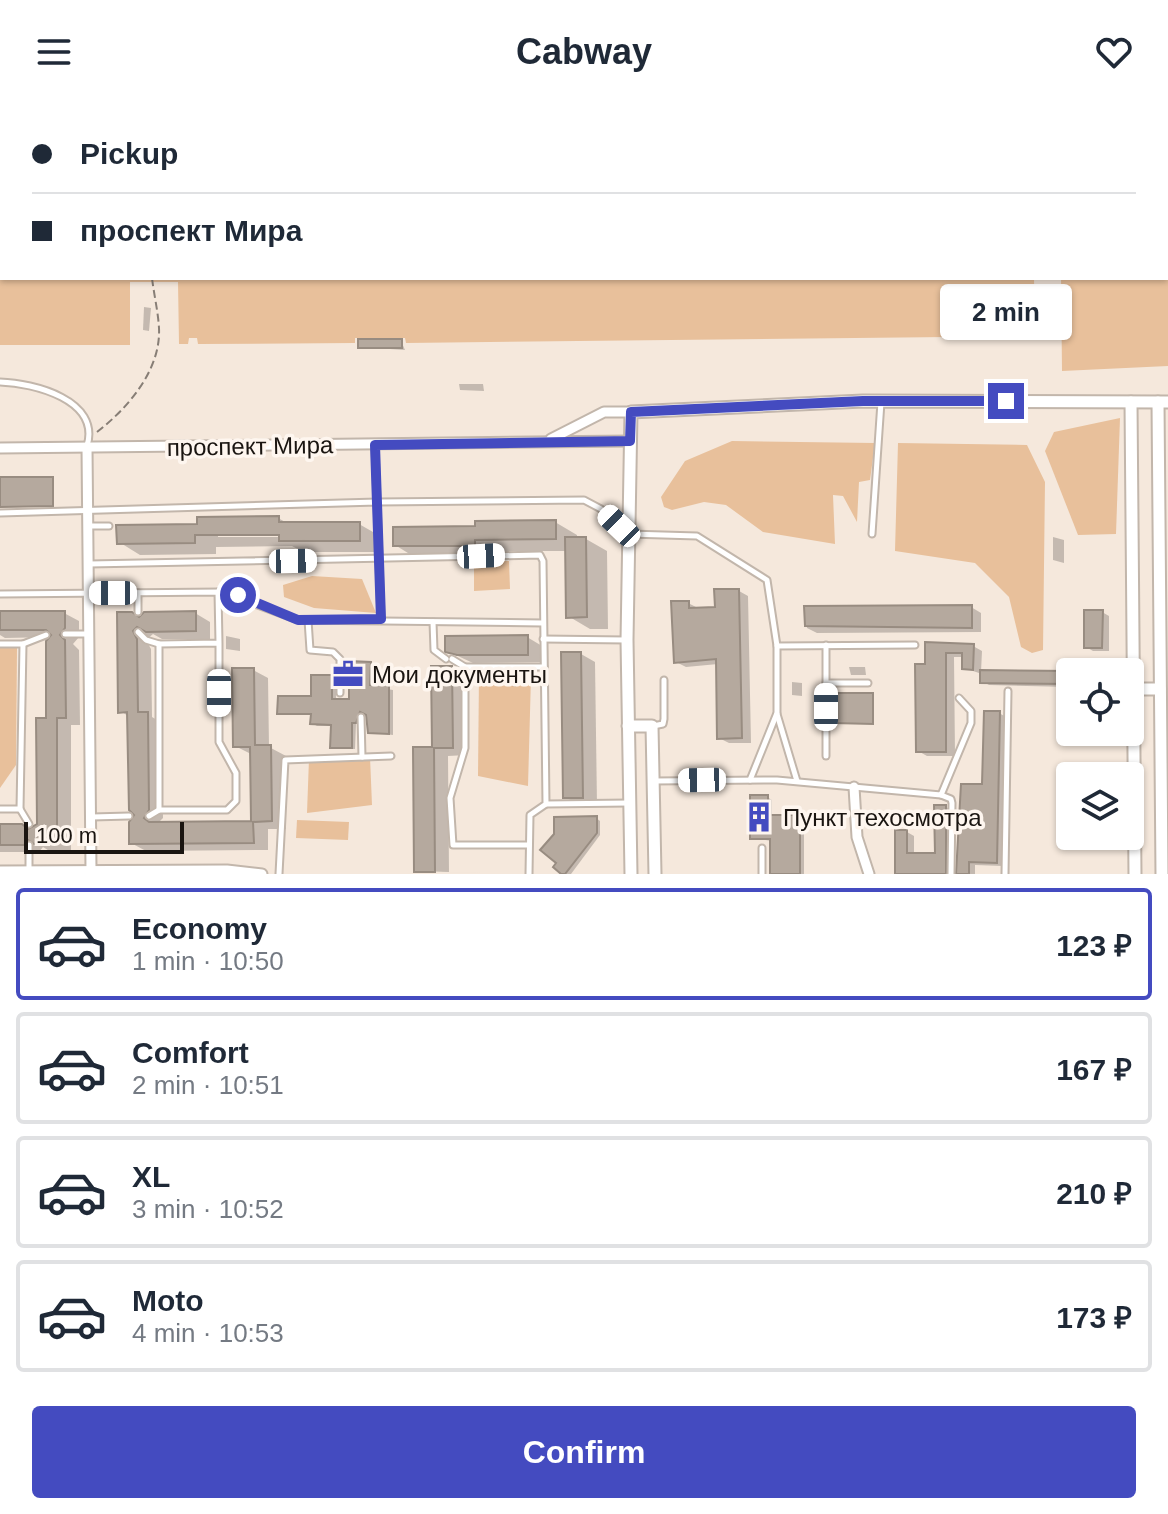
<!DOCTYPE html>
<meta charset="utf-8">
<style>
body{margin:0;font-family:Helvetica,sans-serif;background:#f6f6f7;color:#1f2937;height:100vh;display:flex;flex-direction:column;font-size:30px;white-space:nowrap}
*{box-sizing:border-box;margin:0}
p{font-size:26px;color:#747a83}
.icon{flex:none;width:44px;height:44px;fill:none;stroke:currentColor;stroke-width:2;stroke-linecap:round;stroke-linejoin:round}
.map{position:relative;height:770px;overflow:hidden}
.details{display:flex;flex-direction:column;background:#fff;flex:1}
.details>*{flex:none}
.top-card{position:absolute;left:0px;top:0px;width:1168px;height:176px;box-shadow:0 2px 6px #0004;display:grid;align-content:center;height:176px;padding:0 32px;background:#fff}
.controls{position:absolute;left:1056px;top:554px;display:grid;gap:16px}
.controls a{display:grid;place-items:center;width:88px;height:88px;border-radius:8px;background:#fff;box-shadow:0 2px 6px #0004;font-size:40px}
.scale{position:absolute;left:24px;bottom:20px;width:160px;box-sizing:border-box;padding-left:8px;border:4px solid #1a1511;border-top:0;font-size:22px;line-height:28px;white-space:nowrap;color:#1a1511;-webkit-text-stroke:6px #fef6ef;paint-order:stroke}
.end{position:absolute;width:36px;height:36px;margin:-18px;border:10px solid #444bc0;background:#fff;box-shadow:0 0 0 4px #fff}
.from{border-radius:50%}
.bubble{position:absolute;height:56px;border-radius:8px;background:#fff;box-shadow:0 2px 6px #0004;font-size:26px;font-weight:800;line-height:56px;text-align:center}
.car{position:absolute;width:24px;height:48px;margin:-24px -12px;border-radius:10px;box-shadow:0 0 6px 2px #0007;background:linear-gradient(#fff 24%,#345 0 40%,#fff 0 76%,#345 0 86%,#fff 0)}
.top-card b{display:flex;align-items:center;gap:28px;height:76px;font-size:30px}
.top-card b+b{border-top:2px solid #e0e1e3}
.top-card i{width:20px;height:20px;background:#1f2937}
ul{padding:14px 0 0;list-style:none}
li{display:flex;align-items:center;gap:24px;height:112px;margin:0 16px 12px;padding:0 16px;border:4px solid #e0e1e3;border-radius:8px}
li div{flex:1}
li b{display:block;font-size:30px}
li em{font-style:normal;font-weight:800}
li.selected{border-color:#444bc0}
li>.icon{width:72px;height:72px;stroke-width:1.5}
.cta{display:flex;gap:16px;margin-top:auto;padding:16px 32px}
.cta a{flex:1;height:92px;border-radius:8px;background:#444bc0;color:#fff;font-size:32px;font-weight:800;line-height:92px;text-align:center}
header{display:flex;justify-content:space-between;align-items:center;height:104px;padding:0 32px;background:#fff;font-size:36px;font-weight:800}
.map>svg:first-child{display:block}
.green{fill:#e8c09b}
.shadow{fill:#0003;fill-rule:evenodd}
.building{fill:#b5a99e;stroke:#988c81;stroke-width:2}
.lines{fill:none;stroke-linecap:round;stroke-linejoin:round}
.service-casing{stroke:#c2b6ab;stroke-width:9}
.minor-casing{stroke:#c2b6ab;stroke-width:13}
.tertiary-casing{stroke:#c2b6ab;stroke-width:15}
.path{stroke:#877e76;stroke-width:2;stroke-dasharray:8 4;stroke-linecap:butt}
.service{stroke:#fff;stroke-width:5}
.minor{stroke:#fff;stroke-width:9}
.tertiary{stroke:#fff;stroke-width:11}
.route{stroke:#444bc0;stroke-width:10}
.labels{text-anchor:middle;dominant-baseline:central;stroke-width:7;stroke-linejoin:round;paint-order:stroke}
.street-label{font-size:24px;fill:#1a1511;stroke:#fef6ef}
.poi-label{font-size:24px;fill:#1a1511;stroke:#fef6ef;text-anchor:start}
</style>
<header><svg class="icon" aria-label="menu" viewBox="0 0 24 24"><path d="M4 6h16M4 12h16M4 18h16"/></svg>Cabway<svg class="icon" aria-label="heart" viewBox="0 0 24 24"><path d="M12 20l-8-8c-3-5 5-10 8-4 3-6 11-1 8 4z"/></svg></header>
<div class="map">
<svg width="1168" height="770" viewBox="0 0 1168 770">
<rect width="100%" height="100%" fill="#f5e8dc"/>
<g class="green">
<path d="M0,0H1034L2,2V174H1034L1035,232L406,239L405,234H355V239L198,240L197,234H189L188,240H179L178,178H130V241H0Z"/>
<path d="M1060,0H1168V262L1062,267L1061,174H1166V2Z"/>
<path d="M1120,314L1116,430L1078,431L1045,347L1054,328Z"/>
<path d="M732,337L875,339L870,376L859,378L857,418L843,392L833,391L835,440L763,428L726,401L704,398L672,406L664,403L661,393L685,357Z"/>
<path d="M898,339L1027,341L1045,378L1043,546L1032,549L1021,543L1009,493L975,459L895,447Z"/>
<path d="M474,457H509L510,485L474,487Z"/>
<path d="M312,472L362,475L376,509L314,504L284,493L283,481Z"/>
<path d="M0,544H17L16,661L0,684Z"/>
<path d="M479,570L531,572L528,682L478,672Z"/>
<path d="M370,653L372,701L307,709L309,655Z"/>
<path d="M297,716L349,718L348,736L296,734Z"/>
</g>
<g class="shadow">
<path d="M144,203L151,204L149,227L143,226Z"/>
<path d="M401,237L405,246L360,243Z"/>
<path d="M459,280H483L484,287L460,286Z"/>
<path d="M278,414L289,420H359L380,432L381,448H303L292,442L216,443V450L140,451L119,438L199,422ZM218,429H289V433H218Z"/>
<path d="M555,418L577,431V435H586L607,447L608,525H590L568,512L567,447H496V453L416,454L395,441L477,424Z"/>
<path d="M1053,433L1064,436V459L1053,456Z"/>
<path d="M739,487L748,492L751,639H729L719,634L718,560L686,563L676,558L688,499L698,504L717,505Z"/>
<path d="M971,503L981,509V528L817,529L807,524L806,504Z"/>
<path d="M1102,508L1109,512V547H1093L1086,543Z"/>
<path d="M0,509H64L79,517V533L73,540L79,546L80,621H71V748H51L43,743L39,748H0V722L30,727L39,721L51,533L5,534L0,531Z"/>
<path d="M195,509L210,518V535H162L153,530L146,536L151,545L152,613L162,619L163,714L159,718L253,719V651L235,642L253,566L268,574L269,643L286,652V725H268V746L146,747L131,739L137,711L130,613L120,607L119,510L140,515Z"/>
<path d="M226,532L240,535V547L226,545Z"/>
<path d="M527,533L542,542V558L473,559L447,547Z"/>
<path d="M927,540L973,542L982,547L981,568L1070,569V583L989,581L982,577V570L964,564V553H954L955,652H927L918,647Z"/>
<path d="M581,550L595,558L597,701H580L565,693Z"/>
<path d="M370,560L374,562V583L393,586V631L370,628L368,610L363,609L360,620H356L355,645H336L332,643L333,622H317L312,619L313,611L279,609L313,594L332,573L336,576V597H351Z"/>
<path d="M849,563H865L866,571H851Z"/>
<path d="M433,564H452L466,572L467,651L448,652L449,768L522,770L416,767L415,645H434Z"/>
<path d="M502,573L517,576L516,583L502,580Z"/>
<path d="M792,578L802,579V592L792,591Z"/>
<path d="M999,609L1006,613L1003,762L975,761V770H957L984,682Z"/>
<path d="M767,693L772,696V713L804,716V770H772V737L752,734Z"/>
<path d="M946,703L953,707L952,770H897L907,728L914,732V751H937Z"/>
<path d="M596,714L600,717V731L571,770H564Z"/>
</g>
<g class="building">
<rect x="358" y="235" width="44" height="9"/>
<path d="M0,373H53V402L0,403Z"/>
<path d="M279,412V418H360V437H279V431H195V439L117,440L116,421L197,420V413Z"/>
<path d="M556,416V435L475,436V442H393V423L475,422V417Z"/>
<path d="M565,433H586L587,513L566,514Z"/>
<path d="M714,485H739L742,634L717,635L716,555L674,559L671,497H689V504L715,503Z"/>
<path d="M972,501V524L805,522L804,502Z"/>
<path d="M1084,506H1103L1102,544H1084Z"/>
<path d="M0,507H65V524L60,531L65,536L66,614H57V740H34L28,736L24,741H0V720H22L28,725L37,720L36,614H46V537L51,531L46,526H0Z"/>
<path d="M196,507V527L146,528L137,523L133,527L137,535L138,608H148L149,706L144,714L149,718L251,717L250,643H233L232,564H254L255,641H271L272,717L253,718L254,739L129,740V718L134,711L129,706L127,608L118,609L117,508H132L139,513L144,508Z"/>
<path d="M528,531V551H457L445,548V532Z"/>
<path d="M925,538L974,540L973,566L962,565V549H946V648H916L915,560H925Z"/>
<path d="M561,548H581L583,694H563Z"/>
<path d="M349,557L371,558L370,581H389V630L368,629L366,611L360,608L356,619H352V644H330L331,621L310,620L311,610H277L278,592H311V571H332V595H349Z"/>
<path d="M431,562H452L453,644H434L435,768H414L413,643H432Z"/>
<path d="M980,566L1070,567V580L980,579Z"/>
<path d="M834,589H873V620L834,619Z"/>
<path d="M984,607H1000L997,759L969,758V770H956L961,680H982Z"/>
<path d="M750,691H768V711H800V770H770V735H750Z"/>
<path d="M934,701H946V770H895V726H907V749H935Z"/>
<path d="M597,712V729L565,770H561L553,763L556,759L540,746L554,730V713Z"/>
</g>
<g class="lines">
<g class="service-casing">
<g id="service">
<path d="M0,278C34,279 101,296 87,342"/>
<path d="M375,341L377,398L584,396L601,405L629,430L697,432L767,476L777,542V609L750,676"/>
<path d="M0,409L377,398L381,515"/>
<path d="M88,422H109"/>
<path d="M872,430L881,298"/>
<path d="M89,460L540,451L543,457L546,700L530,711L529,770"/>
<path d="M218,488L219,539L159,540V706H227L236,697V669L219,638V539"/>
<path d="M138,489V508"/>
<path d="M0,490L222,488L298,516L543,519"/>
<path d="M308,516L310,546L333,548L340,555V589"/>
<path d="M433,518L434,546L446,555"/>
<path d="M138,528L146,536L159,540"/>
<path d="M65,530H88"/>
<path d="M543,535L626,536"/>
<path d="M0,540H23L20,705H0"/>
<path d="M23,540L46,531"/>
<path d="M826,541V652"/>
<path d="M777,542L915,541"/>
<path d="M452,555L465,563"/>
<path d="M826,579H868"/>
<path d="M777,610L797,677"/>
<path d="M361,613L362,653"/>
<path d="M653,622L663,620L664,615V576"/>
<path d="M654,677L777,676L941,691L971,619V607L959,594"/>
<path d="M941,691L951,695L952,699L951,770"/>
<path d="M546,700L629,699"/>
<path d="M20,705L29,720"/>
<path d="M149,712L159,706"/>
<path d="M92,713L129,712"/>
<path d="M29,741V766"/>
<path d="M529,741H453L450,694L465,644V563H544"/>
<path d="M279,770L285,656L391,652"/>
<path d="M762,770V744"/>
<path d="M1005,770L1008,587"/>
</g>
</g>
<g class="minor-casing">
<g id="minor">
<path d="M551,335L604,308H631"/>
<path d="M87,343L91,766"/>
<path d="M0,344L630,337"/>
<path d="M854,683L857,733L869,770"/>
<path d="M0,767L227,766L262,770"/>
</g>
</g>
<g class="tertiary-casing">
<g id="tertiary">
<path d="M1131,298L1135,770"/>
<path d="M1158,298L1162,770"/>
<path d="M1134,585H1160"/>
<path d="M628,622H652L655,770"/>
<path d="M631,770L627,536L631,308L863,297L1168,298"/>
</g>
</g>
<g class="path">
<path d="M154,2V0"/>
<path d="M97,328C128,304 161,266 159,224C158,207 154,191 152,174"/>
</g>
<use href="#service" class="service"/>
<use href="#minor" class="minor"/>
<use href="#tertiary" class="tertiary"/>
</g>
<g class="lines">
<path class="route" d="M238,491L298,516L381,515L375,341L630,337L631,308L863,297H1006"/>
</g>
<defs>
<g id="office-bare" transform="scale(2.4)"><path d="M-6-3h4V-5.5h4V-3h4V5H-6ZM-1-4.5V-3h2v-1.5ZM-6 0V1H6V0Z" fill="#444bc0" stroke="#fef6ef" stroke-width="2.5" paint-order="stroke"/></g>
<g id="building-bare" transform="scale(2.4)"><path d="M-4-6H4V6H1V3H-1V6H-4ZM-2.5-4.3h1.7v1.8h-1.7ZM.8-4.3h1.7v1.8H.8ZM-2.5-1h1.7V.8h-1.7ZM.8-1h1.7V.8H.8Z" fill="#444bc0" stroke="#fef6ef" stroke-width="2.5" paint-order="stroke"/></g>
</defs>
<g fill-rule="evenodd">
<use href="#office-bare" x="348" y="570"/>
<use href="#building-bare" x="759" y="713"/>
</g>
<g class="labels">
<g class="street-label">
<text transform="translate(250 342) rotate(-1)">проспект Мира</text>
</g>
<g class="poi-label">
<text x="372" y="570">Мои документы</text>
<text x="783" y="713">Пункт техосмотра</text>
</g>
</g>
</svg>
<div class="controls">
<a><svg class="icon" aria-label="locate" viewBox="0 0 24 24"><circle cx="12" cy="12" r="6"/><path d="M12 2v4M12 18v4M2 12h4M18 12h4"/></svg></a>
<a><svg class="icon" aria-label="layers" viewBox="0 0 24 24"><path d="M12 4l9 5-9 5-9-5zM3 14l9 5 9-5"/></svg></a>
</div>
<div class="scale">100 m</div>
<i class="end from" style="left:238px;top:491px"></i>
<i class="end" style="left:1006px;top:297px"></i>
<div class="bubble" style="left:940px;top:180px;width:132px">2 min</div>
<i class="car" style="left:619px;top:422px;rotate:314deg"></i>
<i class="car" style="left:481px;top:452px;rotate:87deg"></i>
<i class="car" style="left:293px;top:457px;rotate:89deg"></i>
<i class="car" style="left:113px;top:489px;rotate:270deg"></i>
<i class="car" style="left:219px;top:589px;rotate:180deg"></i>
<i class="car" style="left:826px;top:603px;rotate:0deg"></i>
<i class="car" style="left:702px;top:676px;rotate:269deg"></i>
<div class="top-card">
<b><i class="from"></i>Pickup</b>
<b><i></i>проспект Мира</b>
</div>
</div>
<section class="details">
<ul>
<li class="selected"><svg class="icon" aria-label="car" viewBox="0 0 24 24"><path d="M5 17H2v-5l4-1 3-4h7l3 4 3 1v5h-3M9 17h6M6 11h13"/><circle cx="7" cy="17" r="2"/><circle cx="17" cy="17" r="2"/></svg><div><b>Economy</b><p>1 min · 10:50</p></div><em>123 ₽</em></li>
<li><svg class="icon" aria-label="car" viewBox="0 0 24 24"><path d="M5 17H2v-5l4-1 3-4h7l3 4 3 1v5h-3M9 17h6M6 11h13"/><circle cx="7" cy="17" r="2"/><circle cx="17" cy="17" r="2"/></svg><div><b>Comfort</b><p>2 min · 10:51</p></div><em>167 ₽</em></li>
<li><svg class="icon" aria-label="car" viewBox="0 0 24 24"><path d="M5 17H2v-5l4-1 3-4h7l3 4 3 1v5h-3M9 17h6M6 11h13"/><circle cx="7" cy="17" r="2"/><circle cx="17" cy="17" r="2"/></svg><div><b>XL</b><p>3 min · 10:52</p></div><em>210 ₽</em></li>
<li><svg class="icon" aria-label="car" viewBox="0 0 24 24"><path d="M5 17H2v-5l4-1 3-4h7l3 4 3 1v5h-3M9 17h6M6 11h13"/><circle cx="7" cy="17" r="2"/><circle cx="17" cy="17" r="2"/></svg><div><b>Moto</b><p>4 min · 10:53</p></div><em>173 ₽</em></li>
</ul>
<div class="cta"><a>Confirm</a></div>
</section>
